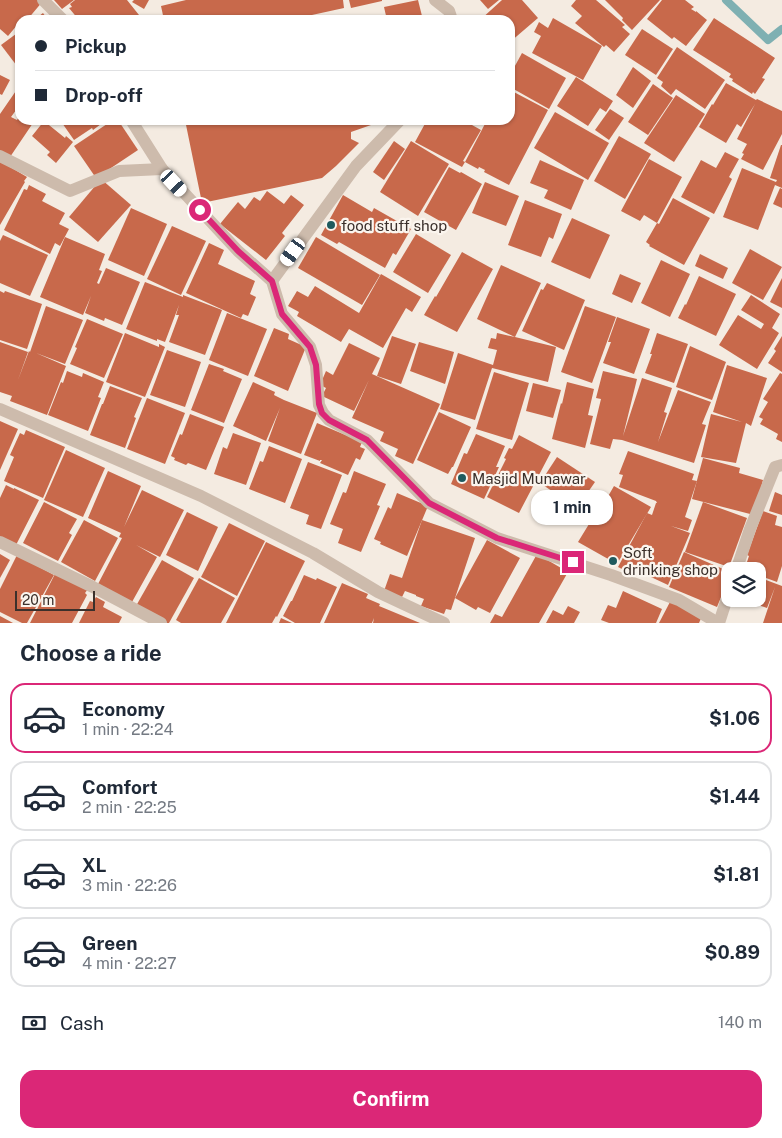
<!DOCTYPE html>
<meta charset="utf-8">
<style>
body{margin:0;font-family:"Public Sans",sans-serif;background:#f6f6f7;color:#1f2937;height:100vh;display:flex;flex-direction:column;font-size:19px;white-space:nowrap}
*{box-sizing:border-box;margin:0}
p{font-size:16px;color:#747a83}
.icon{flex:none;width:28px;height:28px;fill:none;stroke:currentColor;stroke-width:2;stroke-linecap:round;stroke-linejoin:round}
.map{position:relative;height:623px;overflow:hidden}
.details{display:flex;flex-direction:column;background:#fff;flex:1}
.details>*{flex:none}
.top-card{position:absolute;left:15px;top:15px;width:500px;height:110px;border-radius:15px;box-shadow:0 1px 4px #0004;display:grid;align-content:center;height:110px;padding:0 20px;background:#fff}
.fabs{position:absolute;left:721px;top:562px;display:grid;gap:10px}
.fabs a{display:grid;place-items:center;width:45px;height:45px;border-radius:10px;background:#fff;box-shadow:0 1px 4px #0004;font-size:25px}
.scale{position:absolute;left:15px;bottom:12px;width:80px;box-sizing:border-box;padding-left:5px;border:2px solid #3b302b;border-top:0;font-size:14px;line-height:18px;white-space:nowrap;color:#3b302b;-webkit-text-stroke:4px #fbf5ee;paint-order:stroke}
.end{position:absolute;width:22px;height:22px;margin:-11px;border:6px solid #db2777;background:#fff;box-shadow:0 0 0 2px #fff}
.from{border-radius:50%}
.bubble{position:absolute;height:35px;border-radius:15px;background:#fff;box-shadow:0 1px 4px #0004;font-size:16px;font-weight:700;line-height:35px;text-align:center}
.car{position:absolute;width:15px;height:30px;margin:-15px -8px;border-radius:6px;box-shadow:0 0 4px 1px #0007;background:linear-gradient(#fff 24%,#345 0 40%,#fff 0 76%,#345 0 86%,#fff 0)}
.top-card b{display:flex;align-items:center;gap:18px;height:48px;font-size:19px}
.top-card b+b{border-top:1px solid #e0e1e3}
.top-card i{width:12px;height:12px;background:#1f2937}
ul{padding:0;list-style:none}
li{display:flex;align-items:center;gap:15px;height:70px;margin:0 10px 8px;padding:0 10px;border:2px solid #e0e1e3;border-radius:15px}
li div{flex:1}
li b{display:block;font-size:19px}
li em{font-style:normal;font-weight:700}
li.active{border-color:#db2777}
li>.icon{width:45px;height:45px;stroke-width:1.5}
h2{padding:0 20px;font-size:22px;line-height:60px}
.pay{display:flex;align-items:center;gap:12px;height:55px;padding:0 20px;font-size:19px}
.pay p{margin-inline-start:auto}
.cta{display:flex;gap:10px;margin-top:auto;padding:10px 20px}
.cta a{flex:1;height:58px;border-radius:15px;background:#db2777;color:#fff;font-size:20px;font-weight:700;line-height:58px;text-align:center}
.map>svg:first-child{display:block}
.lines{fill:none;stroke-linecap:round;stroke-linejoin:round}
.stream{stroke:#7fb0b2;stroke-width:8}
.building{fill:#c8694b}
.street{stroke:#cdbbac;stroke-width:12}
.route{stroke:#db2777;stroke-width:6}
.poi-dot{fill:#1f5a5e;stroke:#fbf5ee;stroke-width:2}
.labels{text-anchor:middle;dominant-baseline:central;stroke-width:4.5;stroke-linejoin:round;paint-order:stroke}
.poi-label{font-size:15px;fill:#3b302b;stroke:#fbf5ee;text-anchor:start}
</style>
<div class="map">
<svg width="782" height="623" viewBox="0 0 782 623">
<rect width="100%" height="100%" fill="#f4ebe1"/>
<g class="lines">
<path class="stream" d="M726,0L768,40L782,29"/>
</g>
<g class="building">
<path d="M0,0H42L43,1L27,20H20V26L18,24L8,36L0,29Z"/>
<path d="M54,0H74L62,9Z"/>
<path d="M75,0H127L143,20H79L69,8L72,7L70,4Z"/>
<path d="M134,0H149L144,9L132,2Z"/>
<path d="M186,0H343L344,8L289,20H164L161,6Z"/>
<path d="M349,0H382V1L351,8Z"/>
<path d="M418,0L423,20H387L384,7Z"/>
<path d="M480,0H499L488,9Z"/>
<path d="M502,0H522L538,18L510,42V20H480Z"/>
<path d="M576,0H596L625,25L622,27L630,34L614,52L606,45L604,47L575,23L582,16L571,6Z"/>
<path d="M605,0H660L632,30L622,20L623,18Z"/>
<path d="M662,0H685L694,7L691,9L696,12V11L707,20L686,46L674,37L672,39L647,19Z"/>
<path d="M43,13L48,20H34Z"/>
<path d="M553,18L602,46L583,80L532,53L541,36L534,32L539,22L548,28Z"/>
<path d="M714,18L775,58L762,78L765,79L755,94L753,92L752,94L732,81L733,79L729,77L731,74L693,50Z"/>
<path d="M642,29L673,49L656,75L625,55Z"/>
<path d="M20,31V70L1,45Z"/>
<path d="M677,47L725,80L705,109L676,89L671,95L661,86L663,82L657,78Z"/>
<path d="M522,53L566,78L549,109L510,87V75Z"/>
<path d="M633,67L651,81L633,108L616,95Z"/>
<path d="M0,75L10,80L2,95L0,94Z"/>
<path d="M576,77L613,101L606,112L600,108L588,126L557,106Z"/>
<path d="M726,83L756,100L757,99L782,111V134L763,170L741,159L744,154L742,153L747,144L737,139L755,104L741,127L737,124L726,143L699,127L712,104L713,105Z"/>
<path d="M653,84L673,98L648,135L628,122Z"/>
<path d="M20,85V107L19,106L11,117L17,120L20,115V120H35L10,157L0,151V114Z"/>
<path d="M510,90L548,110L509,185L484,172L485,170L479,167L478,169L465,162L487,120H510Z"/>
<path d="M676,95L705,114L674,162L644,143Z"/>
<path d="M610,109L624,118L609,140L595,130Z"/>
<path d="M555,112L609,143L588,180L534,148Z"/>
<path d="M60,120H80L81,122L83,120H104L105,121L93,130L92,128L74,140Z"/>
<path d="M113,120H118L138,150L96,178L74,146Z"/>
<path d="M185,120H370L371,125L351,132V139L359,143L336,166L322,178L202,203Z"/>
<path d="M427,120H463L481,130L463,161L465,162L462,167L415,142Z"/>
<path d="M44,121L65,138L66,136L73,142L56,163L47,155L50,152L32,136Z"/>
<path d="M619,136L651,154L625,199L594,181Z"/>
<path d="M394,141L405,149L384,180L373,172Z"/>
<path d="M411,141L449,164L418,216L380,192Z"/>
<path d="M781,145H782V188L775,185L758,230L723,217L742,168L776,182L777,180L770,178Z"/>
<path d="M725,152L739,159L729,177L732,179L714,214L681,197L701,160L716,168Z"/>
<path d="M649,159L682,177L657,223L644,215L640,221L621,211Z"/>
<path d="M540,160L584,180L571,210L544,198L548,190L530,183Z"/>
<path d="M0,161L27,177L24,181L25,182L0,225Z"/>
<path d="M449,167L460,173L461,172L482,184L456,230L424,212Z"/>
<path d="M101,179L131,205L98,242L69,217Z"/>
<path d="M485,182L519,196L506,226L472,213Z"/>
<path d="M29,185L46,194L42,201L65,213L59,224L69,229L60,246L55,243L50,254L4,230L24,189L27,190Z"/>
<path d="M780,188L782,189V208L773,204Z"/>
<path d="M267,191L284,204L291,195L304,205L282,233L285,236L266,260L220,224L238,202L245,209L254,197L260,201Z"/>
<path d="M343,195L372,212L374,208L411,229L396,255L393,253L385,268L339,242L337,244L321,235Z"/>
<path d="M673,198L710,218L684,265L649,246L650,245L646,242L657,223L659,224Z"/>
<path d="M525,200L562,214L553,239L549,237L541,257L508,245Z"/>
<path d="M131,208L167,224L144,276L108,260Z"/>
<path d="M572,218L610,235L590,279L551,262Z"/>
<path d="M172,226L206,241L181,295L147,279Z"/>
<path d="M416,234L451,255L428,293L393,272Z"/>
<path d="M3,235L48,255L30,296L0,283V241Z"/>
<path d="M65,237L105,254L99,270L102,271L97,283L99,284L106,268L140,282L122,325L105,318L104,321L85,313L91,296L83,315L40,297Z"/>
<path d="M316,237L380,275L362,305L298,268Z"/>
<path d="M209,243L224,250L218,264L255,281L250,294L256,297L248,316L243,314L241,318L186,293Z"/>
<path d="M750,249L782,267L763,300L732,283Z"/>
<path d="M462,252L493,269L457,332L424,315L435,296L436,297Z"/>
<path d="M700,254L728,268L723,279L695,266Z"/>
<path d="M661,260L690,274L670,317L641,303Z"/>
<path d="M501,265L541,283L515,337L556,347L548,382L492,368L475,420L440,409L458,353L493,365L497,350L488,348L491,338L496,339L497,333L515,337L477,319Z"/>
<path d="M381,274L421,297L412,312L406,308L383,348L349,329L341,342L297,316L299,312L288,306L297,291L308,297L315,286L359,313Z"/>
<path d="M620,274L641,283L632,303L612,294Z"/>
<path d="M699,276L736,294L716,336L678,318L685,304L686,305Z"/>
<path d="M782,278V308L770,302Z"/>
<path d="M145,282L183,297V295L222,310L205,355L169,342L179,315H176L179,305L165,342L157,339V341L126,329Z"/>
<path d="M547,283L585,300L564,350L522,331L541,289L543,290Z"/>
<path d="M0,291L4,293L5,291L42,304L27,349L0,340Z"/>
<path d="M751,295L780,314L772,328L779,333L757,369L719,345L738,315L761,329L764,324L741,310Z"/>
<path d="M46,306L83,320L65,364L36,353L66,366L47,415L10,401L12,396L0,392V342L28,352L18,380L29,351L30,352Z"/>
<path d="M585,306L616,317L592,383L561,372Z"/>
<path d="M227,313L267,329L248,376L209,360Z"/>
<path d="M617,317L650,329L634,374L603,363L611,342H608Z"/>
<path d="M87,319L123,334L104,378L70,364L77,348L75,347Z"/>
<path d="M274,328L289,334L288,339L306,347L288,391L254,376Z"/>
<path d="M125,333L159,347V344L165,347L145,397L106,382Z"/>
<path d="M657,333L688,344L674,383L645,373L652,354H650Z"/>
<path d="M392,336L416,344L401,384L377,376Z"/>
<path d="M782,336V372L768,363L776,351L774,349Z"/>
<path d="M419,342L454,352L445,384L410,371Z"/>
<path d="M349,343L380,358L372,374L440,404L413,464L395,456L398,449L380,441L384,432L352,418L369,380L354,411L322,396L326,388L320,385L326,371L333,375Z"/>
<path d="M690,346L726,362L712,400L676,387Z"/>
<path d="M167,350L201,362L185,407L150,395Z"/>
<path d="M209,364L224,369L223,371L242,379L224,423L191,410Z"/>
<path d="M727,365L767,378L751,426L746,423L736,463L701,457L711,414L742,422L713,412Z"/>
<path d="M67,371L82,377L83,373L104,382L98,397L101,398L88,431L48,415L61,382L63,383Z"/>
<path d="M603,371L637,379L623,436L642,378L672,388L664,412L667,413L658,442L678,390L711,402L702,424L706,425L694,463L622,440L613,439L610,449L590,444L601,399L596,398Z"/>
<path d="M494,372L529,383L512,440L476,429Z"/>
<path d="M780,373L782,374V442L776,439L778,434L760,424L763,419L759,417L768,402L763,399Z"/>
<path d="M253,382L275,392L274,395L284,400L317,413L301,454L268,441L280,408L266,441L233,426Z"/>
<path d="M567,382L594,389L588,415L593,416L585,448L552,439L561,403L562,404Z"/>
<path d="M533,383L561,390L553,418L526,411Z"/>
<path d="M110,386L142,398L134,417L136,418L125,448L90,435L102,404H103Z"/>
<path d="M147,398L185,413L165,464L127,449Z"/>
<path d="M439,412L471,427L453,467H452L448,474L417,460Z"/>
<path d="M190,414L224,427L206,470L188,463L186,465L174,460L175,458L171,456L180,434L182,435Z"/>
<path d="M0,421L18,429L0,470Z"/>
<path d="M317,423L362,442L360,447L365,449L360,460L356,458L348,475L320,463L322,460H320V461L304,455Z"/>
<path d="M26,430L65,447L43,498L4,481L14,457L10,455L20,433L24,435Z"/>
<path d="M233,433L261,443L246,485L214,474L223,447L227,449Z"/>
<path d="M476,434L505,446L496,467H499L484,499L451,484L464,453L467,454Z"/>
<path d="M519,435L551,452L519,513L487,497L506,459L504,458L509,448L512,449Z"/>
<path d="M269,446L302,459L285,503L249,489L260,461L263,462Z"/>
<path d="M66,450L105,468L83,517L44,500Z"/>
<path d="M628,451L694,474L692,480L697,481L685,517L692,520L688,531L671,526L690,533L668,585L636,570L634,575L618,567L647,513L652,515L656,503H657L656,501L619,487L623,475L619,474Z"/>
<path d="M557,457L595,482L577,508L540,483Z"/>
<path d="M703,458L740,468L739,473L763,480L754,515L692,499Z"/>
<path d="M308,462L342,475L321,529L306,524L309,515L290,508Z"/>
<path d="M108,471L141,486L124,527L142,490L184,510L160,557L136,545L157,557L132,602L98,584L122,538L119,537L121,533L88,518Z"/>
<path d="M354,471L386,484L377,505L380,506L361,552L338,543L343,529L330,524L343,492L346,493Z"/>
<path d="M6,485L14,489V488L39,500L16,545L0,537V498Z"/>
<path d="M614,486L651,507L617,564L578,542L597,511L599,512Z"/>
<path d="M775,492L782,495V515L769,511Z"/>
<path d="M397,493L428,506L407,556L380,544L381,542L374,539L388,507L391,509Z"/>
<path d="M44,502L77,519L69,533L72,535L58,561L23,543Z"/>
<path d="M703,502L747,518L729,567L685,552Z"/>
<path d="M763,511L777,516L775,525L782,527V566L777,582L758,575V571H744L749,556L747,555Z"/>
<path d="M187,512L218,527L198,571L166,555Z"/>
<path d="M84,520L118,538L95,581L61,562Z"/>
<path d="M422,520L475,538L451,610L446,609L444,614L421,606L424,599L416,596V595L405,591L402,597L384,591L390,574L402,578Z"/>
<path d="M229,523L265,541L237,596L201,577Z"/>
<path d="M487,540L520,558L490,613L478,607L476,610L455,598Z"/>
<path d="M266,542L305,561L277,617L276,616L272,623H226Z"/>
<path d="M684,552L730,572V575L717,607L669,587Z"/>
<path d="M0,554L10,560L0,578Z"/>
<path d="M537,554L568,572L539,623H490L495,614L502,617Z"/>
<path d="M17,555L54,575L27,623H22L0,612V589Z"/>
<path d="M162,560L194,578L169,623H166L136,606Z"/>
<path d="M56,572L88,589L85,593L87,595L72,623H30Z"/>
<path d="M304,575L316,580L317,578L337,587L320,623H295L283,616L291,601H292Z"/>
<path d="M758,577L782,586V623H763L775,587L767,608L741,599H758Z"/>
<path d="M199,578L235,598L221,623H181L176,620Z"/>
<path d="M342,583L368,594L366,598L380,604L379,606L420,623H373L374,618L372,623H324Z"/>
<path d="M623,591L662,609L656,623H609L601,620L608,605L616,608Z"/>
<path d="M96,597L105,602L103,607L122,617L119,623H79L90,601L93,602Z"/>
<path d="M671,600L702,616L699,623H659Z"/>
<path d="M568,606L580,612L574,623H546L553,610L563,615Z"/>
<path d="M0,616L13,623H0Z"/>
<path d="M281,618L292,623H279Z"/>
</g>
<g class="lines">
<g class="street">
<path d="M43,0L63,20"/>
<path d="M435,0L449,11L452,20"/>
<path d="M131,120L162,169L238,251L272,281L282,314L310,347L316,365L319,405L323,413L329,420L367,440L429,503L497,538L611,575L679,600L718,623"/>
<path d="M0,156L70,191L119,171L162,169"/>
<path d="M272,281L356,166L400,120"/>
<path d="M0,409L201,496L313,553L378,592L444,623"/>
<path d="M0,542L93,587L161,623"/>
<path d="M736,571L750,529L775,467L782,465"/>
<path d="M719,623L730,589"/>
</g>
</g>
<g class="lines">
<path class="route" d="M200,210L238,251L272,281L282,314L310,347L316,365L319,404L322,413L329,420L367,440L429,503L497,538L573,562"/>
</g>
<g class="poi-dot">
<circle cx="331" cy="225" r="5"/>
<circle cx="462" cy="478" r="5"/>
<circle cx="613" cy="561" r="5"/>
</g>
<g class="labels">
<g class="poi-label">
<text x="341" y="225">food stuff shop</text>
<text x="472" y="478">Masjid Munawar</text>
<text x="623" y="552">Soft<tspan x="623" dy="17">drinking shop</tspan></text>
</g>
</g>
</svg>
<div class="fabs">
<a><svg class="icon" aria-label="layers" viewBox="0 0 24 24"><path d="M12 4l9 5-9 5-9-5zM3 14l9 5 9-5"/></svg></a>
</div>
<div class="scale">20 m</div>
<i class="end from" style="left:200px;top:210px"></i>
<i class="end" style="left:573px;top:562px"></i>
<div class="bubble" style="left:531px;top:490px;width:82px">1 min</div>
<i class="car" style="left:174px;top:183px;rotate:137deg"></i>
<i class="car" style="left:293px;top:252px;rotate:216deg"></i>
<div class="top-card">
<b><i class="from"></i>Pickup</b>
<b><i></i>Drop-off</b>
</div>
</div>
<section class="details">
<h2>Choose a ride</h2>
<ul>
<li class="active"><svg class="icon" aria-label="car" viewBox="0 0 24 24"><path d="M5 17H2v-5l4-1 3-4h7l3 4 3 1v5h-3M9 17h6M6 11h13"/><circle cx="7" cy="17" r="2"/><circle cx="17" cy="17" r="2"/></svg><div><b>Economy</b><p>1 min · 22:24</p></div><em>$1.06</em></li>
<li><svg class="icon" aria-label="car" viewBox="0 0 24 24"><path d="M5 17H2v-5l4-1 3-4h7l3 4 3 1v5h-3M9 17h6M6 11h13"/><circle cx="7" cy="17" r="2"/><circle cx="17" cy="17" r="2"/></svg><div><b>Comfort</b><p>2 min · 22:25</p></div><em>$1.44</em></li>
<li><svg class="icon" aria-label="car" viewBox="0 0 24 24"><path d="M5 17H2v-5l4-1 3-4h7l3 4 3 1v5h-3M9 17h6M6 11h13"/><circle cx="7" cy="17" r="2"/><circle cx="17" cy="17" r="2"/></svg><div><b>XL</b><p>3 min · 22:26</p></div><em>$1.81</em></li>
<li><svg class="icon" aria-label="car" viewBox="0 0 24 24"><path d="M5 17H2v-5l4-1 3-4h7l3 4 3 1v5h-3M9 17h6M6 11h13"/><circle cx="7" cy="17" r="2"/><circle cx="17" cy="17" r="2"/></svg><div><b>Green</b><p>4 min · 22:27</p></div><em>$0.89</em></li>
</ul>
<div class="pay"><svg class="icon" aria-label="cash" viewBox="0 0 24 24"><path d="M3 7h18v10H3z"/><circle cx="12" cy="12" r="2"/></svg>Cash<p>140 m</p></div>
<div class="cta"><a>Confirm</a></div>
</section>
